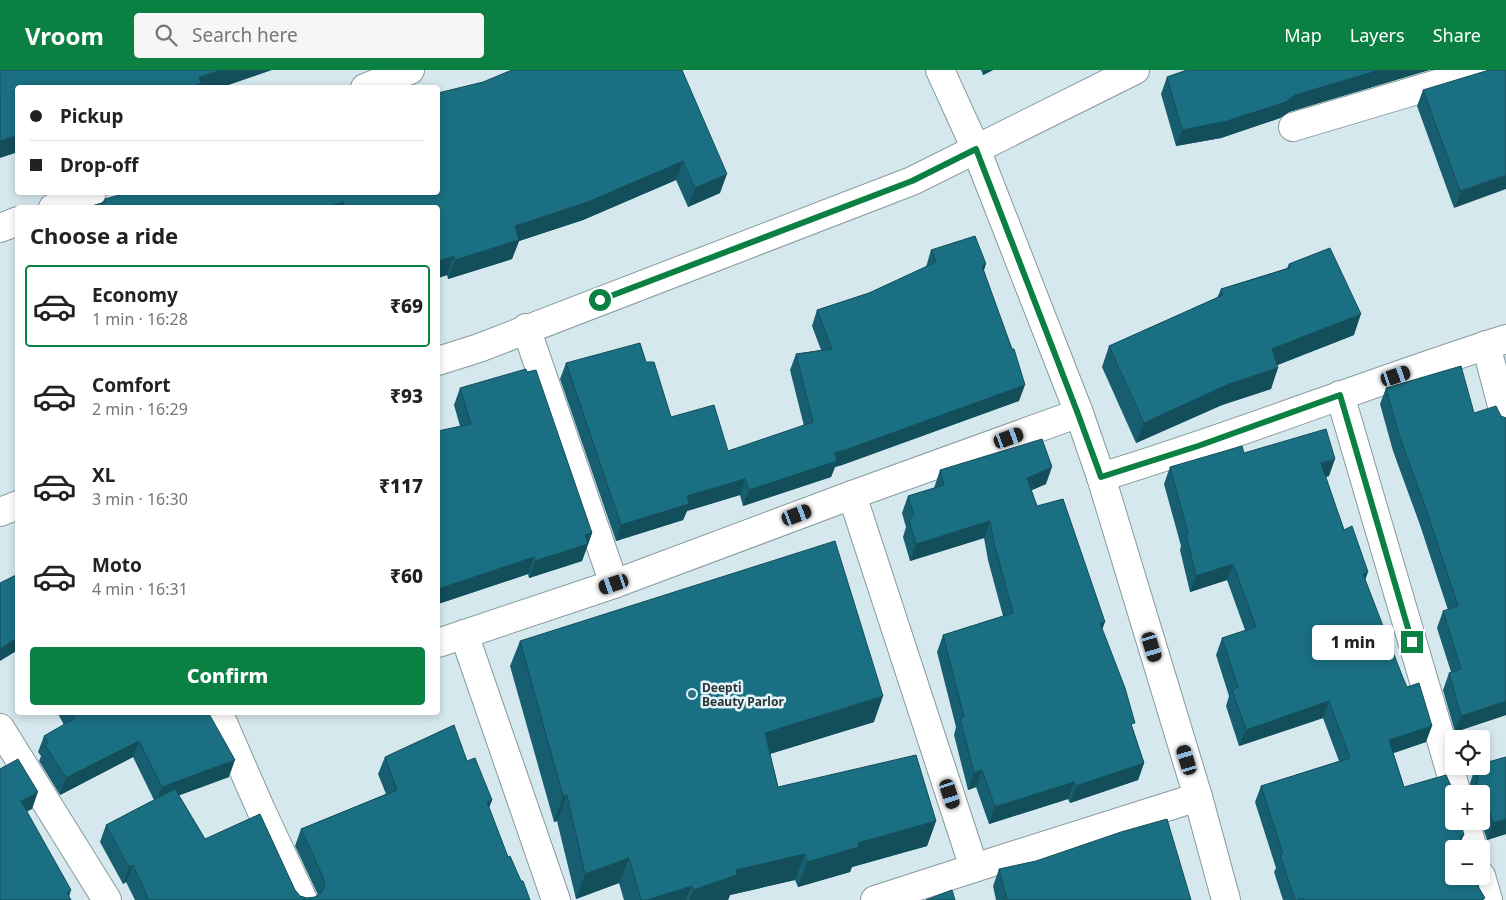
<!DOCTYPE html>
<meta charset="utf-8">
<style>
body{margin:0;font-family:"Noto Sans",sans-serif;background:#f6f6f6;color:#222;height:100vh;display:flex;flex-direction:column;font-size:19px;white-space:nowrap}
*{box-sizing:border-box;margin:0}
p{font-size:16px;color:#767676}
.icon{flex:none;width:28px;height:28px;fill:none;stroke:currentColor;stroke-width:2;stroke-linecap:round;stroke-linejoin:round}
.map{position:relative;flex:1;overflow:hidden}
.details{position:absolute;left:15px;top:135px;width:425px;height:510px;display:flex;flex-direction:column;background:#fff;border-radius:5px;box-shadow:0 2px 8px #0003}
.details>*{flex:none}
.guide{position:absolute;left:15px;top:15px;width:425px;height:110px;border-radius:5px;box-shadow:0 2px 8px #0003;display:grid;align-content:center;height:110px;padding:0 15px;background:#fff}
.fabs{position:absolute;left:1445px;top:660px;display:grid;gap:10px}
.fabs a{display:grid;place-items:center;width:45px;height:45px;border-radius:5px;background:#fff;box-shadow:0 2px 8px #0003;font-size:25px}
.end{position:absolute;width:22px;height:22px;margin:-11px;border:6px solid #0b8043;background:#fff;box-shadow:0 0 0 2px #fff}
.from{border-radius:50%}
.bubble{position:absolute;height:35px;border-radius:5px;background:#fff;box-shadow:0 2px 8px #0003;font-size:16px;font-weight:800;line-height:35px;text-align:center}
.car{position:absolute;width:15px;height:30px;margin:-15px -8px;border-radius:6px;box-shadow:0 0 4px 1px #0007;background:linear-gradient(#222 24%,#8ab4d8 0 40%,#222 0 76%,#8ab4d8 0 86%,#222 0)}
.guide b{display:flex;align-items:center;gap:18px;height:48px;font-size:19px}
.guide b+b{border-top:1px solid #e0e0e0}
.guide i{width:12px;height:12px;background:#222}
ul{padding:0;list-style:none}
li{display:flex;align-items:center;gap:15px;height:82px;margin:0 10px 8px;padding:0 5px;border:2px solid transparent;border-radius:5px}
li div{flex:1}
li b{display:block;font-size:19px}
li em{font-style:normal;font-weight:800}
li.on{border-color:#0b8043}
li>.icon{width:45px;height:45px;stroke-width:1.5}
h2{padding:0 15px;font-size:22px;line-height:60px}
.button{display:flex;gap:10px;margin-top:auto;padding:10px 15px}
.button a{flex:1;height:58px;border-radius:5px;background:#0b8043;color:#fff;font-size:20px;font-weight:800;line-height:58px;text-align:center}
header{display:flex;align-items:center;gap:30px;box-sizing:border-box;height:70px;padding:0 25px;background:#0b8043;color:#fff}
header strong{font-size:24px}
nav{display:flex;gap:28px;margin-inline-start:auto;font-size:18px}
.search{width:350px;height:45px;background:#f6f6f6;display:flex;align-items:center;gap:12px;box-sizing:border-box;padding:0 18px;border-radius:5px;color:#767676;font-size:19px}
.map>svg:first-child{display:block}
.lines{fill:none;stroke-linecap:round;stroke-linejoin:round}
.minor-casing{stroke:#879a9f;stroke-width:30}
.minor{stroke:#fff;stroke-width:28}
.wall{fill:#175f70}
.shaded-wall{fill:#134e5b}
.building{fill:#1b6f82;stroke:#134e5b}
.route{stroke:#0b8043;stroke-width:6}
.poi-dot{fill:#2d7181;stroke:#e1f5fb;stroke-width:2}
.labels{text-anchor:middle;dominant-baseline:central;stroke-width:5;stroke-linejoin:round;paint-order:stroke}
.poi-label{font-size:12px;font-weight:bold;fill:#2c3436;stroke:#e1f5fb;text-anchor:start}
</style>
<header>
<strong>Vroom</strong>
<div class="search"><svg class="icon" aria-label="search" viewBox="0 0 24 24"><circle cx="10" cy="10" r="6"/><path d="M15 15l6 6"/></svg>Search here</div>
<nav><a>Map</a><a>Layers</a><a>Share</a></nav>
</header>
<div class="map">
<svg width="1506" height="830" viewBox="0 0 1506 830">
<rect width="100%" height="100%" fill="#d4e8ee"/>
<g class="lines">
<g class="minor-casing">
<g id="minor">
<path d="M940,0L976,79L1079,343L1101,407C1237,366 1370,312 1506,269"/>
<path d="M365,18L410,0"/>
<path d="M1293,57L1484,0"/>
<path d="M53,138L92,122"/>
<path d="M0,158L18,151"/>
<path d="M526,258L614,514"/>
<path d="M1486,275L1506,351"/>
<path d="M438,291L479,278L912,111L1135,0"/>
<path d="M1340,325L1457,724"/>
<path d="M1101,407L1198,727L1226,830"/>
<path d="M852,425L974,798L875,830"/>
<path d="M0,442L18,435"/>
<path d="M464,564L556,830"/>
<path d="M438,573L614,514L852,425L1079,343"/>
<path d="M220,646L261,740L303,830"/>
<path d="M0,658L107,830"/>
<path d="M1465,751L1473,779"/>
<path d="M974,798L1198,727"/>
<path d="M1481,806L1488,830"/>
</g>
</g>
<use href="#minor" class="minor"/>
</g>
<g class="wall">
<path d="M682,0L720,123L688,137L676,110L583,150L519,171L512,189L448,209L447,205L438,208V138H85L103,132L105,129Z"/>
<path d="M981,0H993L983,5Z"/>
<path d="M1187,0H1429L1289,42L1280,48L1221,68L1176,76L1161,24L1167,7Z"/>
<path d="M1506,0L1454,138L1417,36L1423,20Z"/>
<path d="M931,180L984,201L1019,331L842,395L835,397L831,407L743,436L740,425L687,441L683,450L616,471L560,309L566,293L646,292L671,347L728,381L804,356L790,300L796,284L821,280L812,256L817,240L869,223L926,197Z"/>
<path d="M1289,194L1354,265L1277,295L1271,319L1222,335L1136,373L1102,297L1109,276L1217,228L1221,219L1287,198Z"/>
<path d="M460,318L592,463L582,491L529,508L528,504L438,534V361L460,356L454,335Z"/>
<path d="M1386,318L1506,645L1455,662L1443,620L1449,603L1451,602L1437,558L1443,541L1448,540L1420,455L1393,381L1380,334Z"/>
<path d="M1244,383L1329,406L1325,407L1344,460L1365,510L1426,672L1393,683L1404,717L1454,724V751L1464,765L1461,771L1484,830H1283L1274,802L1276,798L1255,732L1261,716L1339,691L1323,648L1239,676L1226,636L1229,626L1216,585L1222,568L1245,560L1227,510L1190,522L1180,480L1181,476L1164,414L1170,397Z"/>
<path d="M940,400L1046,414L1031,420L1037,436L1102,559L1133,659L1144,693L1138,710L1070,733L1068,729L989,754L976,717L968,720L954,665L956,657L937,582L943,565L1003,546L988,490L984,468L910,491L903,467L906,457L902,443L908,426L934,418Z"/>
<path d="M520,571L874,652L770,684L778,717L936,751L927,776L852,797L850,802L798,817L795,810L730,825L728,830H624L619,813L576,829L557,751L554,752L510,596Z"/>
<path d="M57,642H208L229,707L179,725L205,769L295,820L300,826L307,828L315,827L318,825L295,776L301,759L386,724L378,704L385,687L467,691L492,730L489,738L508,787L530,830H135L126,812L123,814L100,772L106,755L154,730L133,687L60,725L39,691L41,686L38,682L44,666L64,655Z"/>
<path d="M1476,696L1506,764L1487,770L1481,751V724H1471L1470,713Z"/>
<path d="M999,799L1191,830H996L993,816Z"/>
</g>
<g class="shaded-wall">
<path d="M221,0H272L220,18H187L199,7Z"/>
<path d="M985,0H993L983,5Z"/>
<path d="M1380,0H1429L1289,42L1280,48L1221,68L1176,76L1182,60Z"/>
<path d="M18,65V82L0,88V71Z"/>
<path d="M683,91L676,110L583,150L519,171L512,189L448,209L455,190L515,156Z"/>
<path d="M727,104L720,123L688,137L695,118Z"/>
<path d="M1506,105V119L1454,138L1460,121Z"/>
<path d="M343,132L341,138H324Z"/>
<path d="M454,186L447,205L438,208V191Z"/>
<path d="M986,194L981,210L982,196Z"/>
<path d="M1361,244L1354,265L1265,300L1272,279Z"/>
<path d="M1278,298L1271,319L1222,335L1136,373L1144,353L1229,314Z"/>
<path d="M1025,315L1019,331L842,395L835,397L831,407L743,436L749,420L834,383Z"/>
<path d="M1335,389L1329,406L1315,410L1321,393Z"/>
<path d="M1052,397L1046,414L1021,425L1027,408Z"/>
<path d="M745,409L740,425L687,441L683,450L616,471L621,455L687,426Z"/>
<path d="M990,451L984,468L910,491L916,474Z"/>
<path d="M592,463L582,491L529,508L535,491L585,465Z"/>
<path d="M534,487L528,504L438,534V519Z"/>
<path d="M1233,494L1227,510L1190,522L1196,506Z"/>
<path d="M1368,502L1362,519L1363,504Z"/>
<path d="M1105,552L1099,568L1100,553Z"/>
<path d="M18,567V580L0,591V579Z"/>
<path d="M883,626L874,652L756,688L765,663Z"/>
<path d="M1329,631L1323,648L1239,676L1246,660Z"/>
<path d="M1506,631V645L1455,662L1461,646Z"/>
<path d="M1432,656L1426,672L1382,687L1389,670Z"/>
<path d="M139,671L133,687L60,725L66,708Z"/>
<path d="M235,690L229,707L156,734L162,717Z"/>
<path d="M1144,693L1138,710L1070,733L1076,716Z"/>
<path d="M982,700L976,717L968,720L974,703Z"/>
<path d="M1074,712L1068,729L989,754L995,737Z"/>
<path d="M38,722L32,739L15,748L21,731Z"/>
<path d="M567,725L557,751L554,752L563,726Z"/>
<path d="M492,730L485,747L487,732Z"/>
<path d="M1506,749V764L1487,770L1493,753Z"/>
<path d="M936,751L927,776L852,797L850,802L798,817L807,792L858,773Z"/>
<path d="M805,784L795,810L730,825L728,830H689L693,820L736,800Z"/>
<path d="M629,788L619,813L576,829L585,804Z"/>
<path d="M133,795L126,812L123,814L129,797Z"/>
<path d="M692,816L686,830H647Z"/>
<path d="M71,820L68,830L67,823Z"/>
</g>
<g class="building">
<path d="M0,0H221L199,7L201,13L187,18H18V65L0,71Z"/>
<path d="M512,0H682L727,104L695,118L683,91L590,131L515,156L519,170L455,190L454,186L438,191V138H345L343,132L324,138H85L106,132L105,129L130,122H438V23L483,12Z"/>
<path d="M1187,0H1380L1295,25L1286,32L1227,51L1182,60L1167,7Z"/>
<path d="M1489,0H1506V105L1460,121L1423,20Z"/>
<path d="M975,166L986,194L982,196L1012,279H1014L1025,315L848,379L834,383L837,391L749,420L745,409L687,426L689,434L621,455L566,293L640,273L646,292H654L671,347L714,335L728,381L813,352L796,284L832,279L817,240L869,223L936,192L931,180Z"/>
<path d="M1330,178L1361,244L1272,279L1278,298L1229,314L1144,353L1109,276L1223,225L1221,219L1290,198L1289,194Z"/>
<path d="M1461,296L1474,343L1496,336L1501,346L1506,348V631L1461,646L1449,603L1461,599L1443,541L1458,536L1426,439L1399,365L1386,318Z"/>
<path d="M526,299L527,302L536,300L592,463L585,465L588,474L535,491L534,487L438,519V361L471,354L460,318Z"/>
<path d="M1326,359L1335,389L1321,393L1344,460L1352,456L1368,502L1363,504L1403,608L1407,617L1419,613L1432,656L1389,670L1404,717L1446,705L1452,718L1461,723L1460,724H1454V751H1460L1464,765L1460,766L1464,779H1454V806H1475L1479,818L1485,828L1480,830H1304L1303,828L1298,830H1295L1280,785L1283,784L1261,716L1350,688L1329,631L1246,660L1232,620L1238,617L1222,568L1256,557L1233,494L1196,506L1186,464L1188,463L1170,397L1242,376L1244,383Z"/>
<path d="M1042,369L1052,397L1027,408L1037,436L1063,429L1105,552L1100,553L1125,618L1135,653L1131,654L1144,693L1076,716L1074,712L995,737L982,700L974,703L960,648L964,647L943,565L1013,543L994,473L990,451L916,474L909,450L914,445L908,426L944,415L940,400Z"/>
<path d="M835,471L883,626L765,663L778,717L916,685L936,751L858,773L859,777L807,792L805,784L736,800L737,805L693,820L692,816L647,830H641L629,788L585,804L567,725L563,726L520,571Z"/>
<path d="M18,504V567L0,579V513Z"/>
<path d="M72,642H208L235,690L162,717L139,671L66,708L45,675L48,673L44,666L75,648Z"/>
<path d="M454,655L467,691L475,688L492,730L487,732L508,787L510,786L521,811H523L530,830H149L133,795L129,797L106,755L175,719L205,769L260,744L295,820L300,826L307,828L315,827L322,822L325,814L323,807L301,759L397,720L385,687Z"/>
<path d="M1506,687V749L1493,753L1486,729L1482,723L1473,719L1478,710L1476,696H1481V694Z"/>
<path d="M18,689L38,722L21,731L71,820L67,823L71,830H0V699Z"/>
<path d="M1167,749L1191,830H1007L999,799L1036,791L1121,762Z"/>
<path d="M952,820L955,830H926Z"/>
</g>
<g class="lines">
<path class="route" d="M600,230L912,111L976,79L1078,344L1101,407L1198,376L1340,325L1412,572"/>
</g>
<circle class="poi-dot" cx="692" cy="624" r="5"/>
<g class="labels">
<g class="poi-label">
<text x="702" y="617">Deepti<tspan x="702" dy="14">Beauty Parlor</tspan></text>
</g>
</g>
</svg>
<div class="fabs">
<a><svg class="icon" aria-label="locate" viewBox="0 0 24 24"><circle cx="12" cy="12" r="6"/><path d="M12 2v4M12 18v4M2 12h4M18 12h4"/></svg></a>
<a>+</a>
<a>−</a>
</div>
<i class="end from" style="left:600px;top:230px"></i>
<i class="end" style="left:1412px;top:572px"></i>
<div class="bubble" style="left:1312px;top:555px;width:82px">1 min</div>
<i class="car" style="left:1396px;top:306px;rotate:71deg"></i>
<i class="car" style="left:1009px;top:368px;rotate:70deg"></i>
<i class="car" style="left:797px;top:445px;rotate:69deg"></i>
<i class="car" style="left:614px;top:514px;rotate:251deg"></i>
<i class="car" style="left:1152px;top:577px;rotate:163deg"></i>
<i class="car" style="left:1187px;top:690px;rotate:343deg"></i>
<i class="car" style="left:950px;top:724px;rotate:162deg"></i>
<div class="guide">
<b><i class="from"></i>Pickup</b>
<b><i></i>Drop-off</b>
</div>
<section class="details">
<h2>Choose a ride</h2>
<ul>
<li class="on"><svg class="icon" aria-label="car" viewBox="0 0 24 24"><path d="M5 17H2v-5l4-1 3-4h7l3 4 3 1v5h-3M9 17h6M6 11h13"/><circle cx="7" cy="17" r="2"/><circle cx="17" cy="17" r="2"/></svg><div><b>Economy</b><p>1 min · 16:28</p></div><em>₹69</em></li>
<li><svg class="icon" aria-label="car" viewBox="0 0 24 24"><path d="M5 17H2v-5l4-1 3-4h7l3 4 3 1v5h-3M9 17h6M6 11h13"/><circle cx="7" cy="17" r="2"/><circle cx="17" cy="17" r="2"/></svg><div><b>Comfort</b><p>2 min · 16:29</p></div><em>₹93</em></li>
<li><svg class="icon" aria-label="car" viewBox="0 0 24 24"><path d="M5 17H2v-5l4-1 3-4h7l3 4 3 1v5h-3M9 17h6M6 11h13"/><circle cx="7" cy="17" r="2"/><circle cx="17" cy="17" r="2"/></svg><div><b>XL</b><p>3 min · 16:30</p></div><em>₹117</em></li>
<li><svg class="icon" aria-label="car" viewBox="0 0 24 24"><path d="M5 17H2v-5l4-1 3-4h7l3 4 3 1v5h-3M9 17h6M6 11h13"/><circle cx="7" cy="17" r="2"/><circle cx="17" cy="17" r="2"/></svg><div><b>Moto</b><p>4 min · 16:31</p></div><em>₹60</em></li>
</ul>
<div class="button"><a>Confirm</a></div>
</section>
</div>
